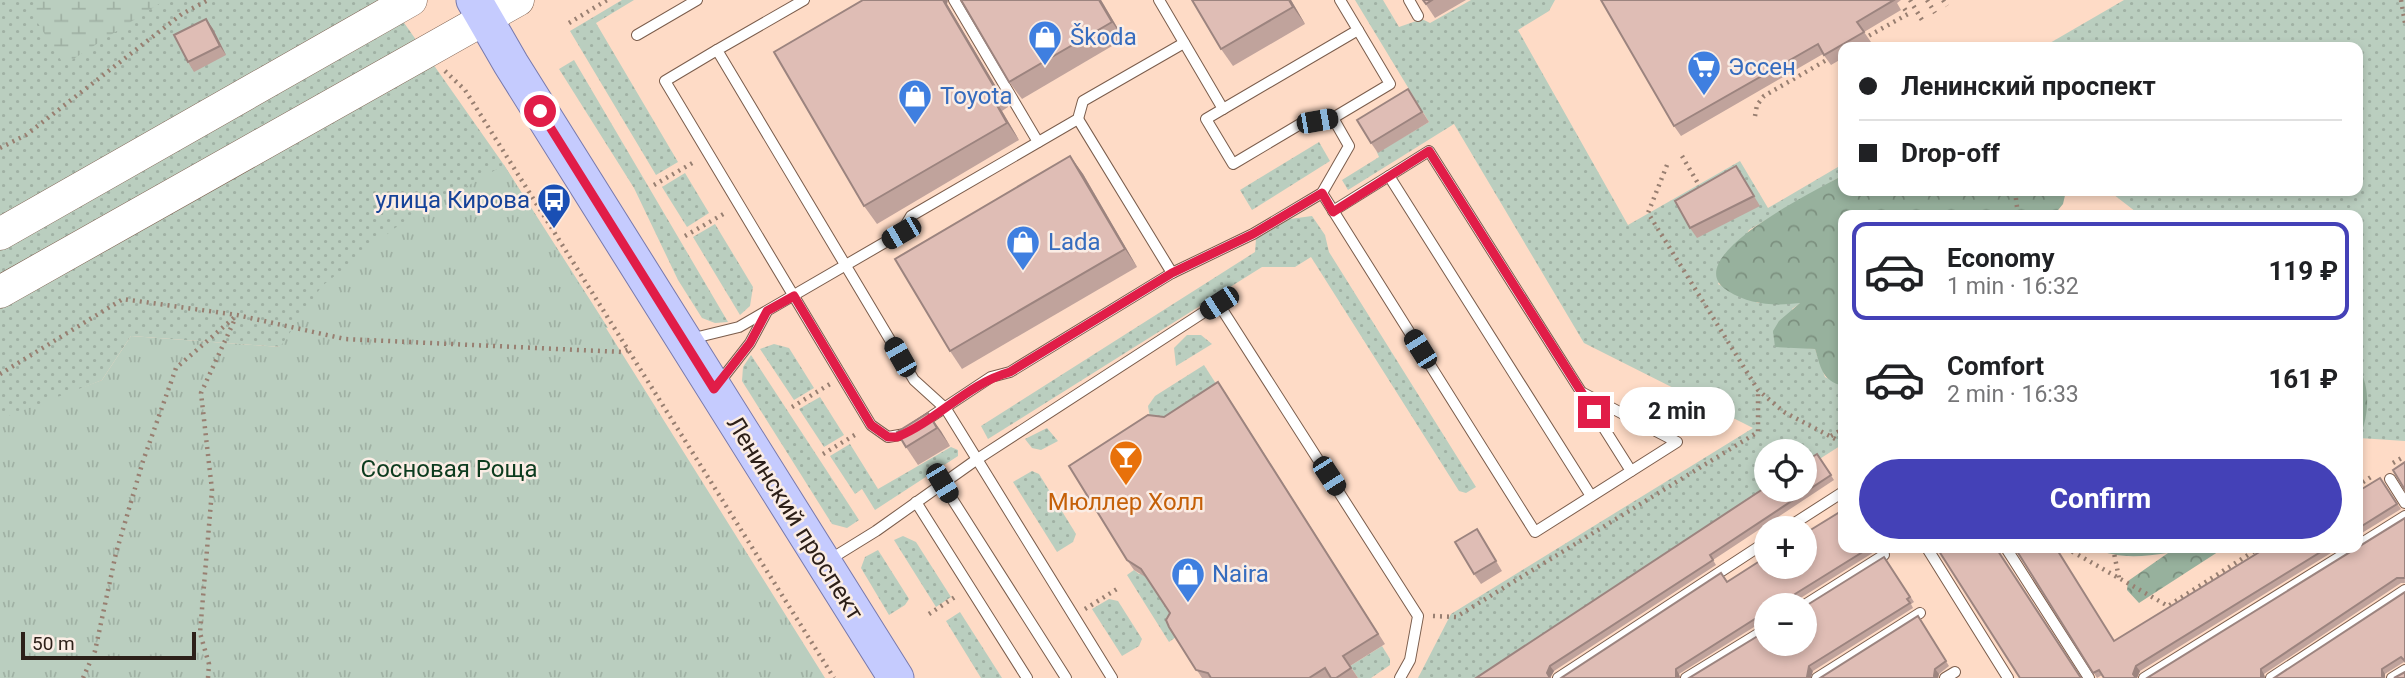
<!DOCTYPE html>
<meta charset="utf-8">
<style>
body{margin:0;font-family:Roboto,sans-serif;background:#f2f2f2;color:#202124;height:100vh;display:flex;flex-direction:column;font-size:26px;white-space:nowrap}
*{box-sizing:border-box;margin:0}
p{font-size:23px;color:#757577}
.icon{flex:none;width:38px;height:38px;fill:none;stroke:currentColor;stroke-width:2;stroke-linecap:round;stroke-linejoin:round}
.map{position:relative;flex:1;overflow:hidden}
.drawer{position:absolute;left:1838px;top:210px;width:525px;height:343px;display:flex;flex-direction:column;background:#fff;border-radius:14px;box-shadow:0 4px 10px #0003}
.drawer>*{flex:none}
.guide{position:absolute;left:1838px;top:42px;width:525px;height:154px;border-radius:14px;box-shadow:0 4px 10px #0003;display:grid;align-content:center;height:154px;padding:0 21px;background:#fff}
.tools{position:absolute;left:1754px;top:439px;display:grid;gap:14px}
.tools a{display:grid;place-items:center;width:63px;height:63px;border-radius:50%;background:#fff;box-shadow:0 4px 10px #0003;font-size:35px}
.scale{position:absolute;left:21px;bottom:18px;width:175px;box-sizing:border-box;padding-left:7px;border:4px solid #2d2019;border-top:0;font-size:19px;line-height:24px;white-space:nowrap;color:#2d2019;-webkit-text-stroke:5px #fbede5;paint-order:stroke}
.end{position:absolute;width:32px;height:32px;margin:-16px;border:9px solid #e11d48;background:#fff;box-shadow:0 0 0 4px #fff}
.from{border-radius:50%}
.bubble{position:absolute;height:49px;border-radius:24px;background:#fff;box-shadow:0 4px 10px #0003;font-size:23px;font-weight:700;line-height:49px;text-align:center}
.car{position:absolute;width:21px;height:42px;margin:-21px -10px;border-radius:9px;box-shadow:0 0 5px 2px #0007;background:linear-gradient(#222 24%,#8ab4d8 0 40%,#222 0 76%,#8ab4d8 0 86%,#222 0)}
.guide b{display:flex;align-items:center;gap:24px;height:66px;font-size:26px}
.guide b+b{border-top:2px solid #e0e0e0}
.guide i{width:18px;height:18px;background:#202124}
ul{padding:12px 0 0;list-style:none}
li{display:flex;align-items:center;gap:21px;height:98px;margin:0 14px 10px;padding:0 7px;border:4px solid transparent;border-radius:14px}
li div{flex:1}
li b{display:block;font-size:26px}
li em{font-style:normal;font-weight:700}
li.current{border-color:#4441b7}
li>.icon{width:63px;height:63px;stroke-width:1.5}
.primary-button{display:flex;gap:14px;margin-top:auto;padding:14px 21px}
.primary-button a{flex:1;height:80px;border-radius:42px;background:#4441b7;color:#fff;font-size:28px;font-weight:700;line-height:80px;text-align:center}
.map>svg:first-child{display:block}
.grass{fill:url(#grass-dots)}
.forest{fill:url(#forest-crowns)}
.wetland{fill:url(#wetland-marsh)}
.park{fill:url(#park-tufts)}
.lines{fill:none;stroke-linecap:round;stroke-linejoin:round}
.service-casing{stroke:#7b5d4c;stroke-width:12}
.secondary-casing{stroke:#7b5d4c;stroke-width:33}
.primary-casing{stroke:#7779ad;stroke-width:37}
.path{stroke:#987f71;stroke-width:4.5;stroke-dasharray:2 5;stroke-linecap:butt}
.service{stroke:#fff;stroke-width:10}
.secondary{stroke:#fff;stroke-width:32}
.primary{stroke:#c5cbfe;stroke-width:35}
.wall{fill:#c0a39c}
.shaded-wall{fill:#9c847f}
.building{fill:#dfbdb5;stroke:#9c847f;stroke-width:2}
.route{stroke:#e11d48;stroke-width:9}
.labels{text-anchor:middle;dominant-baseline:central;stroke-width:5;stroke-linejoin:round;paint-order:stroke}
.shop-label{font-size:24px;fill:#366cbe;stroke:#fbede5;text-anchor:start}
.transit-label{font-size:24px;fill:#164399;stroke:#fbede5;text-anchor:end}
.park-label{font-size:24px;fill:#0c3b1e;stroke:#fbede5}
.food-label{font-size:24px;fill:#c56008;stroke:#fbede5}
.street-label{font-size:24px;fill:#2d2019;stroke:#fbede5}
</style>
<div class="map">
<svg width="2405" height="678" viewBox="0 0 2405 678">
<defs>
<pattern id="grass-dots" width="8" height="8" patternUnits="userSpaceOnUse" patternTransform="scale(1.75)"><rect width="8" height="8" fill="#bacebf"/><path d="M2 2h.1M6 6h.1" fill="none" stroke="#a0b1a4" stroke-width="1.8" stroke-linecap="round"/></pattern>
<pattern id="forest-crowns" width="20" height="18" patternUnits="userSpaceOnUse" patternTransform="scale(1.75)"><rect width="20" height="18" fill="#97b19d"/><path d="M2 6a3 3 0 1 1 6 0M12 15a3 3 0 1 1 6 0" fill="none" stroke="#7c907f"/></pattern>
<pattern id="wetland-marsh" width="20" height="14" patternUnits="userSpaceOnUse" patternTransform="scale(1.75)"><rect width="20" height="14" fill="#bacebf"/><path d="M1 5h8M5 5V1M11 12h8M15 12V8" fill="none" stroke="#a0b1a4"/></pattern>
<pattern id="park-tufts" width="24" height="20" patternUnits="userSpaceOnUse" patternTransform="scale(1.75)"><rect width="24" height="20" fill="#bacebf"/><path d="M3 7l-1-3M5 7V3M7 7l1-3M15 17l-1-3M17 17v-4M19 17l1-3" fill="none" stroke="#a0b1a4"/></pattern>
</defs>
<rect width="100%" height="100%" fill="#fedbc6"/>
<g class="grass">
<path d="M0,0H388L504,165L608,328L281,347L131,336L102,380L0,422Z"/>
<path d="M622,0H634L596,23L678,162L656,175L570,31Z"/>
<path d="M1355,0H1383L1399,27L1422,19L1430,23L1471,0H1555L1549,11L1518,30L1628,225L1740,161L1768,208L1843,164V175L1749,230L1718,284L1758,303L1802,302L1792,309L1799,347L1815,349L1825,377L1843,386V444L1804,469V452H1766V490L1488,678H1418L1451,614L1753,428L1584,343L1454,124L1348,190L1342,180L1379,157L1376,150L1378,152L1429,122Z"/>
<path d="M2124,0H2405V441L2359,438C2366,416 2371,386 2357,365V215H2140L2109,191H2357V47H2043Z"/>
<path d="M574,60L728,322L715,323L702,318L678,280L634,188L559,69Z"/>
<path d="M1319,142L1330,161L1252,210L1240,190Z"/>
<path d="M685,173L709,213L687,227L662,187Z"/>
<path d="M1312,216L1325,235L1329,252L1476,487L1466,493L1459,491L1311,257L1295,267H1262L988,439L981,426L1255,252L1256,239L1290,219Z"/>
<path d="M715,224L753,287L750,306L740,315L693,237Z"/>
<path d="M1187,335H1201L1212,344L1176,366L1174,348Z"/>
<path d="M774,344L789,348L814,388L794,400L760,349Z"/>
<path d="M751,355L859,520L847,528L832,524L742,381L743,367Z"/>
<path d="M1204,365L1220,390L1170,428L1150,418L1148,406L1155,396Z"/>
<path d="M820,397L844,435L824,447L799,409Z"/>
<path d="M1047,428L1058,441L1041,450L1032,448L1025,439Z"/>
<path d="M850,444L878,489L951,447L958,450V456L875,510L862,489L855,494L830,456Z"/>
<path d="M1032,471L1039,474L1076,534L1073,542L1057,552L1013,482Z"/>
<path d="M903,536L916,542L951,597L936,607L894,540Z"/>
<path d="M878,550L909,599L905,605L889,615L861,568L865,557Z"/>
<path d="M1134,570L1139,574L1144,573L1177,624L1176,637L1169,642L1127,575Z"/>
<path d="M1109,599L1118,601L1142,639L1139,646L1122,656L1092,609Z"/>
<path d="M960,612L1002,678H981L946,621Z"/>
<path d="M1382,646L1390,659V665L1371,678H1358L1350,666Z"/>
</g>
<g class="forest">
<path d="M1843,175V191H2066L2063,204L2054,215H1843V386C1821,380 1821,367 1815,349L1775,347L1773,331L1779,321L1800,303C1775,306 1750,305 1728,291C1674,258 1820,189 1843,175Z"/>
<path d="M2357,365C2372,387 2369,420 2357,442Z"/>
<path d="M2092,548H2224L2139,603L2127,590L2128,581L2168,553C2140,557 2119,559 2092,548Z"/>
</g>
<path class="wetland" d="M34,0H165L64,65L34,17Z"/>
<path class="park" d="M504,165L825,678H0V419L102,380L131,336L280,347L322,286L395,228Z"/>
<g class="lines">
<g class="service-casing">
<g id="service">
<path d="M804,0L717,50L914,380L946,409L1112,678"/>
<path d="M954,0L1038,142"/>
<path d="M1159,0L1223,109L1358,30L1340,0"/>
<path d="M1409,0L1418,16"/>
<path d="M637,35L697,0"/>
<path d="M717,50L665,81L871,425L888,437L905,434L991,377L1010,372L1172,273L1253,234L1322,193L1349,146L1333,118"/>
<path d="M1223,109L1206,119L1233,164L1302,123L1333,118L1390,84L1358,30"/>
<path d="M1078,119L1172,273"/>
<path d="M1389,176L1429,151L1631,471"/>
<path d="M1322,193L1535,532L1677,442L1581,392"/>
<path d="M1333,211L1389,176L1591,496"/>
<path d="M690,339L739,327L901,233L911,216L1078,119L1083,101L1184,43"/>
<path d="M718,384L750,343L766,313"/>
<path d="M2390,479L2405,503"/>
<path d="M942,483L1066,678"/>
<path d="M916,502L1027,678"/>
<path d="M1787,528L1843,492"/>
<path d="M2357,546L2405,516"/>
<path d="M1927,548L2008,678"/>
<path d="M2006,548L2089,678"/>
<path d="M829,560L876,531L976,460L1218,303L1418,616L1410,660L1400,678"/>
<path d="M1803,606L1884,555"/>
<path d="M1558,678L1766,542"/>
<path d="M1686,678L1766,629"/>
<path d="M1817,678L1920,613"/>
<path d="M1945,678L1955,672"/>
<path d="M2144,678L2354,548"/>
<path d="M2271,678L2405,590"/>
<path d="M2392,678L2405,670"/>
</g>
</g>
<g class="secondary-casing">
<g id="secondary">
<path d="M0,234L411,0"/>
<path d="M0,292L518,0"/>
</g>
</g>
<g class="primary-casing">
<path id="primary" d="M474,0L511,64L896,678"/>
</g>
<g class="path">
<path d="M1910,0L1922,20"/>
<path d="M1927,0L1935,13"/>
<path d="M1943,0L1947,6"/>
<path d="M2401,0L2405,23"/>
<path d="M569,23L607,0"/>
<path d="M1863,39L1908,14L1902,5"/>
<path d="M445,71L465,90L834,678"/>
<path d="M1755,116L1757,105L1764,96L1830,58"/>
<path d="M0,148L26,135L182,14L208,0"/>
<path d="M1682,156L1703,192"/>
<path d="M1667,165L1648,213L1758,390L1784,412L1843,443"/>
<path d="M654,185L696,161"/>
<path d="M2015,191L2018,215"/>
<path d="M685,236L727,212"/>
<path d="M0,374L123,299L237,315L345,339L622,352L630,349"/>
<path d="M792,407L830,384"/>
<path d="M1831,436L1843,429"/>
<path d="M823,454L858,433"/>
<path d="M2393,463L2405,456"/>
<path d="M2357,486L2374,475"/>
<path d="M2066,548L2168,606L2259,548"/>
<path d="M2113,548L2119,578"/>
<path d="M1085,609L1117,589"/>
<path d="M929,614L958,595"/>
<path d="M1433,616L1456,617L1758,432V390"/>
<path d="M83,678L95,651L116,553L143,461L176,368L236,316"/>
<path d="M208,678L209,664L200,633L212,490L201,393L235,319"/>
</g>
<use href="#service" class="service"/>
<use href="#secondary" class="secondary"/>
<use href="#primary" class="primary"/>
</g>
<g class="wall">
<path d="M1101,0L1124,39L1022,99L1009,82Z"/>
<path d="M1291,0L1305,24L1233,66L1221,49Z"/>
<path d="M1423,0H1466L1435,18Z"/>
<path d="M1601,0H1901L1897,3L1901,10L1864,32L1871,42L1862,47H1843V58L1831,65L1823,54L1681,136L1674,126Z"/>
<path d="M947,4L1008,107L1002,111L1019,140L877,224L864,206Z"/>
<path d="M206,19L213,29L226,55L194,72L188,62Z"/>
<path d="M1408,89L1429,122L1378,153L1371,143Z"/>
<path d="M1070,156L1083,174L1137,267L962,369L950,351Z"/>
<path d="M1736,166L1760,206L1697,238L1690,228Z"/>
<path d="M1225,392L1385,644L1350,666L1358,678H1202L1169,627L1170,613L1147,578L1134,570L1127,560L1164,417Z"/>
<path d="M928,413L950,446L918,465L906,447Z"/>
<path d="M1817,454L1834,480L1713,560L1716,565L1554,671L1550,678H1476Z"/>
<path d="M2380,478L2401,509L2357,536V492Z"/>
<path d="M2405,518V583H2401L2264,674L2265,678H2147Z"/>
<path d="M1477,529L1502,571L1481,584L1474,574Z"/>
<path d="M1843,548H1879V549L1799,599L1797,606H1766V622H1762L1679,674L1680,678H1561L1727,581Z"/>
<path d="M2015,548L2114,641L2266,548H2339L2140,671L2137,678H2104L2102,675L2097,678Z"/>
<path d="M1884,557L1914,602L1911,604L1913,608L1813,671L1766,631Z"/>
<path d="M2405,592V663L2404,662L2385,674L2274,678Z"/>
<path d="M1918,616L1949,666L1939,674L1938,678Z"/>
</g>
<g class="shaded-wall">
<path d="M943,0H948L947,4L1008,107L996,90Z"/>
<path d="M1099,0H1101L1124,39L1112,22Z"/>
<path d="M1289,0H1291L1305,24L1293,7Z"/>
<path d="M206,19L213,29L226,55L220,46Z"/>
<path d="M990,93L1002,111L1019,140L1007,123Z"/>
<path d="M1070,156L1083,174L1137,267L1125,249Z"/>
<path d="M928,413L941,431L950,446L937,428Z"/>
<path d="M1795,594L1799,599L1797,606L1793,605Z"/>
<path d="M1550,666L1554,671L1550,678L1547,673Z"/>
<path d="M1809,666L1813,671L1811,678H1808L1807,677Z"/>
<path d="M2136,666L2140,671L2137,678H2136L2133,674Z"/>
<path d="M1676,669L1679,674L1680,678H1676Z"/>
<path d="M1935,669L1939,674L1938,678L1934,676Z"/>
<path d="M2261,669L2264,674L2265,678H2261Z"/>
<path d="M2382,669L2385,674V678L2382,676Z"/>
</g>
<g class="building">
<path d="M863,0H943L996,90L990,93L1007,123L864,206L774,52Z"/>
<path d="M961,0H1099L1112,22L1009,82Z"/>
<path d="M1192,0H1289L1293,7L1221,49Z"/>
<path d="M1423,0H1432L1426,4Z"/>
<path d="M1601,0H1894L1857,22L1864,32L1824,55L1818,44L1674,126Z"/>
<path d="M206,19L220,46L188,62L174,35Z"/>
<path d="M1408,89L1422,112L1371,143L1357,120Z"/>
<path d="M1070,156L1125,249L950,351L895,259Z"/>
<path d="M1736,166L1754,196L1690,228L1675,201Z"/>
<path d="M1218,382L1378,634L1343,656L1351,668L1336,678H1331L1325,668L1309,678H1211L1208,673L1196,670L1169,627L1166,620L1170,613L1141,569L1127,560L1069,466L1148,415L1164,417Z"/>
<path d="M928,413L937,428L906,447L897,432Z"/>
<path d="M1817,454L1831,475L1710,555L1713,560L1550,666L1547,673L1550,678H1476L1766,487V490H1804V462Z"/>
<path d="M2405,462V490L2393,470Z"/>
<path d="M2380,478L2397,504L2357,529V492Z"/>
<path d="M1843,510V548H1869L1795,594L1793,605L1796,606H1766V617H1758L1676,669V678H1678H1561L1721,573L1727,582L1766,557V567H1804V534Z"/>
<path d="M2405,518V578H2397L2261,669V678H2262H2147Z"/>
<path d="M1477,529L1496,561L1474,574L1455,542Z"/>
<path d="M1937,548H1996L2081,678H2020Z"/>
<path d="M2015,548H2056L2114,641L2266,548H2327L2136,666L2133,674L2136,678H2104L2099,670L2093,673Z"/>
<path d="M1884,557L1910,597L1907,599L1910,603L1809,666L1807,677L1808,678H1689L1766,631V644H1804V607Z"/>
<path d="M2405,592V661L2401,657L2382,669V676L2384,678H2274Z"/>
<path d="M1918,616L1946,661L1935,669L1934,676L1937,678H1820Z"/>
<path d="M2405,672V678H2394Z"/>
</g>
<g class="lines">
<path class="route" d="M540,111L714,389L750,343L767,311L794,296L871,425L888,437H897C938,420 967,384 1010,372L1172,273L1253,234L1322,193L1333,212L1429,151L1594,412"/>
</g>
<defs>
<g id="shop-pin" transform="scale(1.75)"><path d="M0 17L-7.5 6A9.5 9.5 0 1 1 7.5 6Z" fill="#3f7fe0" stroke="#fbede5"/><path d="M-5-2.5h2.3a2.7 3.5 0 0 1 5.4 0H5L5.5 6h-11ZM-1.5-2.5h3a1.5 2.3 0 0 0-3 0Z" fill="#fff"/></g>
<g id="supermarket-pin" transform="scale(1.75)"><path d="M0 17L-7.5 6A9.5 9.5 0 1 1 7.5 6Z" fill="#3f7fe0" stroke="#fbede5"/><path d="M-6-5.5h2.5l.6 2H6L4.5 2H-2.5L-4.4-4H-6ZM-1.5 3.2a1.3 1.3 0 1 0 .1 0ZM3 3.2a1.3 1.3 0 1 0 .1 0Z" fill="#fff"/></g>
<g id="bus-pin" transform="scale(1.75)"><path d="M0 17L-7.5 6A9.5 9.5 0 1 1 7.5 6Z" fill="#1a4fb4" stroke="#fbede5"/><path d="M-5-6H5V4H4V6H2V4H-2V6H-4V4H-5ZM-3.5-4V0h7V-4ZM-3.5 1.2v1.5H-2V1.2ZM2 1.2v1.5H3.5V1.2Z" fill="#fff"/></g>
<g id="bar-pin" transform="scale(1.75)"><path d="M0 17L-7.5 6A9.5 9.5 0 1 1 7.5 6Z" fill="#e8710a" stroke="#fbede5"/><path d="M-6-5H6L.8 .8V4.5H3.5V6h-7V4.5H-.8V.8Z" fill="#fff"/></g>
</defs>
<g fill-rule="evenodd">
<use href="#shop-pin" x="1045" y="37"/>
<use href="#supermarket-pin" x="1704" y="67"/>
<use href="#shop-pin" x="915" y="96"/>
<use href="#bus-pin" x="554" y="200"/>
<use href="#shop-pin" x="1023" y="242"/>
<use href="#bar-pin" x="1126" y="457"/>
<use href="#shop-pin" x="1188" y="574"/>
</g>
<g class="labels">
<g class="shop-label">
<text x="1070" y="37">Škoda</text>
<text x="1728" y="67">Эссен</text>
<text x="940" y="96">Toyota</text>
<text x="1048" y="242">Lada</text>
<text x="1212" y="574">Naira</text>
</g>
<g class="transit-label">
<text x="530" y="200">улица Кирова</text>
</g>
<g class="park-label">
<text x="449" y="469">Сосновая Роща</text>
</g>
<g class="food-label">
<text x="1126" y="502">Мюллер Холл</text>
</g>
<g class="street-label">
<text transform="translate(795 518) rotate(58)">Ленинский проспект</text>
</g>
</g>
</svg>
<div class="tools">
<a><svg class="icon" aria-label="locate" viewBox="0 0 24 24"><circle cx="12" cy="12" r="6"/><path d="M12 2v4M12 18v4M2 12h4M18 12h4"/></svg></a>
<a>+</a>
<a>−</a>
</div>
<div class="scale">50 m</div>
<i class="end from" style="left:540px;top:111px"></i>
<i class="end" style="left:1594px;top:412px"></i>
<div class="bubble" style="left:1619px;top:387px;width:116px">2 min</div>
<i class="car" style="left:1317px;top:121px;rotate:80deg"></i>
<i class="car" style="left:901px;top:233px;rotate:240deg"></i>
<i class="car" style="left:1219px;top:303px;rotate:237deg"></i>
<i class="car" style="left:1420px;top:349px;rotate:328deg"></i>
<i class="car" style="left:900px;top:357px;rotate:330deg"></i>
<i class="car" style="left:1329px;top:476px;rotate:147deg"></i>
<i class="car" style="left:942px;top:483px;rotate:149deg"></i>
<div class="guide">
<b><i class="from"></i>Ленинский проспект</b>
<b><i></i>Drop-off</b>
</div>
<section class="drawer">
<ul>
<li class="current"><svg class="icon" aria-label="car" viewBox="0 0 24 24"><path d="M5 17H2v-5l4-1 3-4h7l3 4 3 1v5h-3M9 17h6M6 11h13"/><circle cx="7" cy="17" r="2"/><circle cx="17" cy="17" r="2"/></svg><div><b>Economy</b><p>1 min · 16:32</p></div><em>119 ₽</em></li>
<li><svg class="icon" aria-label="car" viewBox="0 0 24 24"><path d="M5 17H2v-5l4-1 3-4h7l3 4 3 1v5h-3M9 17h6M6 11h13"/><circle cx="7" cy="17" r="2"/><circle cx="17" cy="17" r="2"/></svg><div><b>Comfort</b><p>2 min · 16:33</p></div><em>161 ₽</em></li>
</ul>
<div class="primary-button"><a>Confirm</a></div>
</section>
</div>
